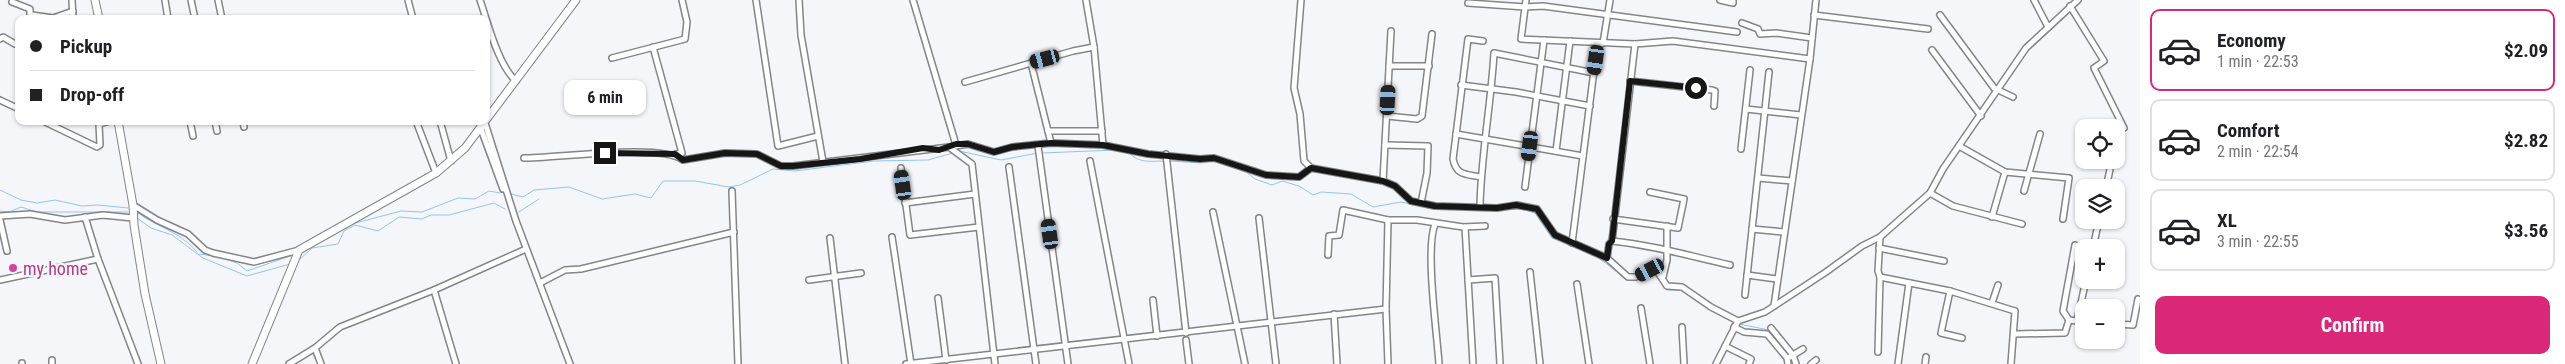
<!DOCTYPE html>
<meta charset="utf-8">
<style>
body{margin:0;font-family:"Roboto Condensed",sans-serif;background:#f2f2f2;color:#202124;height:100vh;display:flex;flex-direction:column;font-size:19px;white-space:nowrap}
*{box-sizing:border-box;margin:0}
p{font-size:16px;color:#757577}
.icon{flex:none;width:28px;height:28px;fill:none;stroke:currentColor;stroke-width:2;stroke-linecap:round;stroke-linejoin:round}
.map{position:relative;flex:1;overflow:hidden}
.sheet{display:flex;flex-direction:column;background:#fff;width:425px}
.sheet>*{flex:none}
.banner{position:absolute;left:15px;top:15px;width:475px;height:110px;border-radius:10px;box-shadow:0 1px 4px #0004;display:grid;align-content:center;height:110px;padding:0 15px;background:#fff}
.buttons{position:absolute;left:2075px;top:119px;display:grid;gap:10px}
.buttons a{display:grid;place-items:center;width:50px;height:50px;border-radius:10px;background:#fff;box-shadow:0 1px 4px #0004;font-size:25px}
.end{position:absolute;width:22px;height:22px;margin:-11px;border:6px solid #161617;background:#fff;box-shadow:0 0 0 2px #fff}
.from{border-radius:50%}
.bubble{position:absolute;height:35px;border-radius:10px;background:#fff;box-shadow:0 1px 4px #0004;font-size:16px;font-weight:700;line-height:35px;text-align:center}
.car{position:absolute;width:15px;height:30px;margin:-15px -8px;border-radius:6px;box-shadow:0 0 4px 1px #0007;background:linear-gradient(#222 24%,#8ab4d8 0 40%,#222 0 76%,#8ab4d8 0 86%,#222 0)}
.banner b{display:flex;align-items:center;gap:18px;height:48px;font-size:19px}
.banner b+b{border-top:1px solid #e0e0e0}
.banner i{width:12px;height:12px;background:#202124}
ul{padding:9px 0 0;list-style:none}
li{display:flex;align-items:center;gap:15px;height:82px;margin:0 10px 8px;padding:0 5px;border:2px solid #e0e0e0;border-radius:10px}
li div{flex:1}
li b{display:block;font-size:19px}
li em{font-style:normal;font-weight:700}
li.current{border-color:#db2777}
li>.icon{width:45px;height:45px;stroke-width:1.5}
.action{display:flex;gap:10px;margin-top:auto;padding:10px 15px}
.action a{flex:1;height:58px;border-radius:10px;background:#db2777;color:#fff;font-size:20px;font-weight:700;line-height:58px;text-align:center}
main{display:flex;flex:1;min-height:0}
.map>svg:first-child{display:block}
.lines{fill:none;stroke-linecap:round;stroke-linejoin:round}
.stream{stroke:#8fc7f3;stroke-width:1}
.street-casing{stroke:#848588;stroke-width:8}
.secondary-casing{stroke:#848588;stroke-width:9}
.street{stroke:#fff;stroke-width:5}
.secondary{stroke:#fff;stroke-width:7}
.route{stroke:#161617;stroke-width:6}
.hotel-dot{fill:#d1479c;stroke:#f5f6f9;stroke-width:2}
.labels{text-anchor:middle;dominant-baseline:central;stroke-width:4.5;stroke-linejoin:round;paint-order:stroke}
.hotel-label{font-size:18px;fill:#b23c85;stroke:#f5f6f9;text-anchor:start}
</style>
<main>
<div class="map">
<svg width="2140" height="364" viewBox="0 0 2140 364">
<rect width="100%" height="100%" fill="#f5f6f9"/>
<g class="lines">
<g class="stream">
<path d="M959,151L1001,160L1038,153"/>
<path d="M1128,152C1139,164 1151,161 1166,161"/>
<path d="M1042,153L1115,150"/>
<path d="M1170,161L1202,163L1211,160L1245,171L1255,179L1272,185L1282,181L1299,186L1313,195L1321,192L1351,194L1373,207L1401,202L1434,209H1447"/>
<path d="M0,190L21,200L37,203L55,200L82,206L98,205L128,208"/>
<path d="M511,194L523,197L534,190L569,187L602,199L635,194L651,198L663,181H695L729,187L740,185L773,169L795,171L874,161L928,160L953,153"/>
<path d="M1494,210L1523,209L1535,213L1552,238L1579,248"/>
<path d="M0,211L9,212L21,207L37,212H128"/>
<path d="M519,212L539,199"/>
<path d="M138,213C159,228 179,231 197,252"/>
<path d="M137,218L151,228L172,235L203,258L247,276L290,264"/>
<path d="M352,224L401,211L422,212L458,198L475,199L489,191L500,193"/>
<path d="M199,254L215,256"/>
<path d="M1596,256L1625,278"/>
<path d="M226,259L237,263L247,271L293,255"/>
<path d="M298,261L312,248L338,244L344,231L355,225L378,231L399,217L422,219L431,215H449L494,203L505,209"/>
<path d="M1629,280H1637L1652,273"/>
<path d="M1660,280L1667,290H1683"/>
<path d="M1700,303L1718,313"/>
<path d="M1739,324L1769,330L1789,356"/>
</g>
<g class="street-casing">
<g id="street">
<path d="M72,0L73,19"/>
<path d="M165,0L168,19"/>
<path d="M191,0L195,19"/>
<path d="M218,0L222,19"/>
<path d="M408,0L413,19"/>
<path d="M480,0C488,23 498,65 516,81"/>
<path d="M756,0L778,146L818,136"/>
<path d="M799,0L801,35L823,162"/>
<path d="M913,0L956,145"/>
<path d="M1086,0L1094,47L1103,145"/>
<path d="M1301,0L1294,88L1300,114L1304,161L1311,168L1383,181L1395,186L1411,201L1435,206L1497,208L1517,205L1537,209L1555,235L1607,258L1628,277H1636L1650,270L1657,271L1667,286L1682,287L1711,307L1738,321"/>
<path d="M1526,0L1521,39L1635,44L1673,41L1810,59"/>
<path d="M1720,0L1733,3V0"/>
<path d="M2034,0L2048,27"/>
<path d="M12,2L30,9V19"/>
<path d="M1468,3L1525,7L1543,6L1737,32"/>
<path d="M2070,6L2104,61L2094,68L2124,128"/>
<path d="M32,15L53,18L73,11"/>
<path d="M1814,15L1928,29"/>
<path d="M1940,15L1994,88L2013,97"/>
<path d="M1742,23L1758,29L1760,34L1776,33L1812,38"/>
<path d="M0,39L3,37L15,44L19,41"/>
<path d="M653,47L682,153L676,154"/>
<path d="M1932,50L1981,116"/>
<path d="M612,58L685,39L687,22L682,0"/>
<path d="M1031,63L1051,143"/>
<path d="M1389,66H1429"/>
<path d="M1630,81L1712,90L1715,91L1714,106"/>
<path d="M965,82L1073,51L1094,47"/>
<path d="M1461,85L1516,92L1590,106"/>
<path d="M0,100L19,109"/>
<path d="M1746,109L1801,115"/>
<path d="M1387,116L1417,119L1422,116L1432,34"/>
<path d="M43,121L97,147L100,145L99,124L110,121"/>
<path d="M190,121L193,136"/>
<path d="M215,121L217,131"/>
<path d="M243,121L244,127"/>
<path d="M416,121L436,173"/>
<path d="M440,121L451,161"/>
<path d="M485,123L516,221L570,364"/>
<path d="M481,129L503,189"/>
<path d="M1048,131H1102"/>
<path d="M1456,134L1583,156"/>
<path d="M1385,145L1428,146L1427,173L1421,203"/>
<path d="M1038,146L1068,364"/>
<path d="M1959,146L2005,172L1992,217"/>
<path d="M949,147L968,144L994,152L1012,147L1051,143L1103,145L1148,154L1200,159L1214,158L1266,175L1299,177L1311,168"/>
<path d="M1741,149L1750,70"/>
<path d="M1556,151L1570,41"/>
<path d="M1166,154L1186,333"/>
<path d="M524,158C556,158 661,143 683,160L725,153L757,154L781,166H793L949,147L972,164L995,364"/>
<path d="M1090,161L1129,364"/>
<path d="M1009,167L1036,364"/>
<path d="M901,168L910,235L979,227"/>
<path d="M2005,172L2069,178L2063,219"/>
<path d="M1480,177C1465,174 1456,175 1453,159L1468,39L1483,41"/>
<path d="M1758,178L1792,181"/>
<path d="M1383,181L1391,31"/>
<path d="M1525,187L1544,40"/>
<path d="M2106,188L2112,160"/>
<path d="M732,191L738,364"/>
<path d="M2024,191L2040,134"/>
<path d="M1930,193L1953,206L2022,224"/>
<path d="M905,203L975,194"/>
<path d="M133,205L157,220L188,234L205,250L213,253L254,262L299,250"/>
<path d="M1480,206C1481,155 1491,105 1494,53L1594,73"/>
<path d="M1213,212L1245,364"/>
<path d="M0,216L30,214L65,220L103,215L133,218"/>
<path d="M85,217L98,259L138,364"/>
<path d="M1259,218L1276,364"/>
<path d="M1613,219L1678,228L1684,199L1650,192"/>
<path d="M0,220L7,251"/>
<path d="M1388,220L1386,309L1388,364"/>
<path d="M1435,224C1425,249 1437,333 1439,364"/>
<path d="M1465,227L1473,364"/>
<path d="M1752,229L1784,232"/>
<path d="M892,237L911,364"/>
<path d="M1880,237L1878,271L1880,277L1950,291L2015,311L2011,364"/>
<path d="M830,238L845,364"/>
<path d="M1612,241C1652,245 1690,256 1730,265"/>
<path d="M1572,243L1597,47L1603,43L1610,0"/>
<path d="M2075,245L2063,311L2069,320L2084,322"/>
<path d="M1879,248L1944,261"/>
<path d="M2093,248L2099,220"/>
<path d="M1328,255L1329,236L1339,235L1343,210L1388,220H1417L1463,227L1485,226"/>
<path d="M1607,258L1609,244L1612,241L1635,44"/>
<path d="M1530,272L1540,364"/>
<path d="M1747,275L1777,279"/>
<path d="M1663,277L1667,260V226"/>
<path d="M0,280L98,259"/>
<path d="M809,280L861,273"/>
<path d="M1468,280L1495,278L1500,364"/>
<path d="M540,283L565,270L581,269L734,232"/>
<path d="M1577,284L1589,364"/>
<path d="M434,290L456,364"/>
<path d="M1950,291L1941,333L1962,338"/>
<path d="M1745,295L1769,72"/>
<path d="M938,298L946,360"/>
<path d="M1153,300L1157,336"/>
<path d="M1992,303L1998,285"/>
<path d="M1774,306L1810,59L1816,0"/>
<path d="M1641,308L1650,364"/>
<path d="M1334,314L1337,364"/>
<path d="M2077,321L2086,280"/>
<path d="M2116,324L2133,325L2138,299L2140,300"/>
<path d="M1682,327L1684,364"/>
<path d="M1734,327L1744,332L1767,334L1787,358L1788,364"/>
<path d="M1771,328L1793,355L1796,364"/>
<path d="M2015,334L2065,333L2069,320"/>
<path d="M1186,340L1189,364"/>
<path d="M1725,346L1751,359L1749,364"/>
<path d="M315,348L321,364"/>
<path d="M1878,352L1880,277"/>
<path d="M1790,357L1803,349"/>
<path d="M52,360V364"/>
<path d="M22,363V364"/>
<path d="M289,364L315,348L340,327L434,290L526,249"/>
<path d="M906,364L1386,309"/>
<path d="M1716,364L1738,321L1765,312L1826,272L1862,246L1880,237L1930,193L1943,169L2026,48L2078,0"/>
<path d="M1811,364L1816,360"/>
<path d="M1898,364L1909,283"/>
<path d="M1925,364L1926,357"/>
</g>
</g>
<g class="secondary-casing">
<g id="secondary">
<path d="M95,0L99,19"/>
<path d="M118,121L133,205L134,225L145,294L161,364"/>
<path d="M252,364L299,250L436,173L465,148L576,0"/>
</g>
</g>
<use href="#street" class="street"/>
<use href="#secondary" class="secondary"/>
</g>
<g class="lines">
<path class="route" d="M605,153L675,154L683,160L725,153L757,154L781,166H793L860,159L923,148L939,150L956,144H968L994,152L1012,147L1051,143L1103,145L1148,154L1200,159L1214,158L1266,175L1299,177L1311,168L1383,181L1395,186L1411,201L1435,206L1497,208L1516,205L1537,209L1555,235L1607,258L1609,244L1612,241L1630,81L1696,88"/>
</g>
<circle class="hotel-dot" cx="13" cy="268" r="5"/>
<g class="labels">
<g class="hotel-label">
<text x="23" y="268">my home</text>
</g>
</g>
</svg>
<div class="buttons">
<a><svg class="icon" aria-label="locate" viewBox="0 0 24 24"><circle cx="12" cy="12" r="6"/><path d="M12 2v4M12 18v4M2 12h4M18 12h4"/></svg></a>
<a><svg class="icon" aria-label="layers" viewBox="0 0 24 24"><path d="M12 4l9 5-9 5-9-5zM3 14l9 5 9-5"/></svg></a>
<a>+</a>
<a>−</a>
</div>
<i class="end from" style="left:1696px;top:88px"></i>
<i class="end" style="left:605px;top:153px"></i>
<div class="bubble" style="left:564px;top:80px;width:82px">6 min</div>
<i class="car" style="left:1045px;top:59px;rotate:255deg"></i>
<i class="car" style="left:1596px;top:60px;rotate:188deg"></i>
<i class="car" style="left:1388px;top:100px;rotate:3deg"></i>
<i class="car" style="left:1530px;top:146px;rotate:187deg"></i>
<i class="car" style="left:903px;top:185px;rotate:352deg"></i>
<i class="car" style="left:1050px;top:234px;rotate:352deg"></i>
<i class="car" style="left:1650px;top:270px;rotate:243deg"></i>
<div class="banner">
<b><i class="from"></i>Pickup</b>
<b><i></i>Drop-off</b>
</div>
</div>
<section class="sheet">
<ul>
<li class="current"><svg class="icon" aria-label="car" viewBox="0 0 24 24"><path d="M5 17H2v-5l4-1 3-4h7l3 4 3 1v5h-3M9 17h6M6 11h13"/><circle cx="7" cy="17" r="2"/><circle cx="17" cy="17" r="2"/></svg><div><b>Economy</b><p>1 min · 22:53</p></div><em>$2.09</em></li>
<li><svg class="icon" aria-label="car" viewBox="0 0 24 24"><path d="M5 17H2v-5l4-1 3-4h7l3 4 3 1v5h-3M9 17h6M6 11h13"/><circle cx="7" cy="17" r="2"/><circle cx="17" cy="17" r="2"/></svg><div><b>Comfort</b><p>2 min · 22:54</p></div><em>$2.82</em></li>
<li><svg class="icon" aria-label="car" viewBox="0 0 24 24"><path d="M5 17H2v-5l4-1 3-4h7l3 4 3 1v5h-3M9 17h6M6 11h13"/><circle cx="7" cy="17" r="2"/><circle cx="17" cy="17" r="2"/></svg><div><b>XL</b><p>3 min · 22:55</p></div><em>$3.56</em></li>
</ul>
<div class="action"><a>Confirm</a></div>
</section>
</main>
